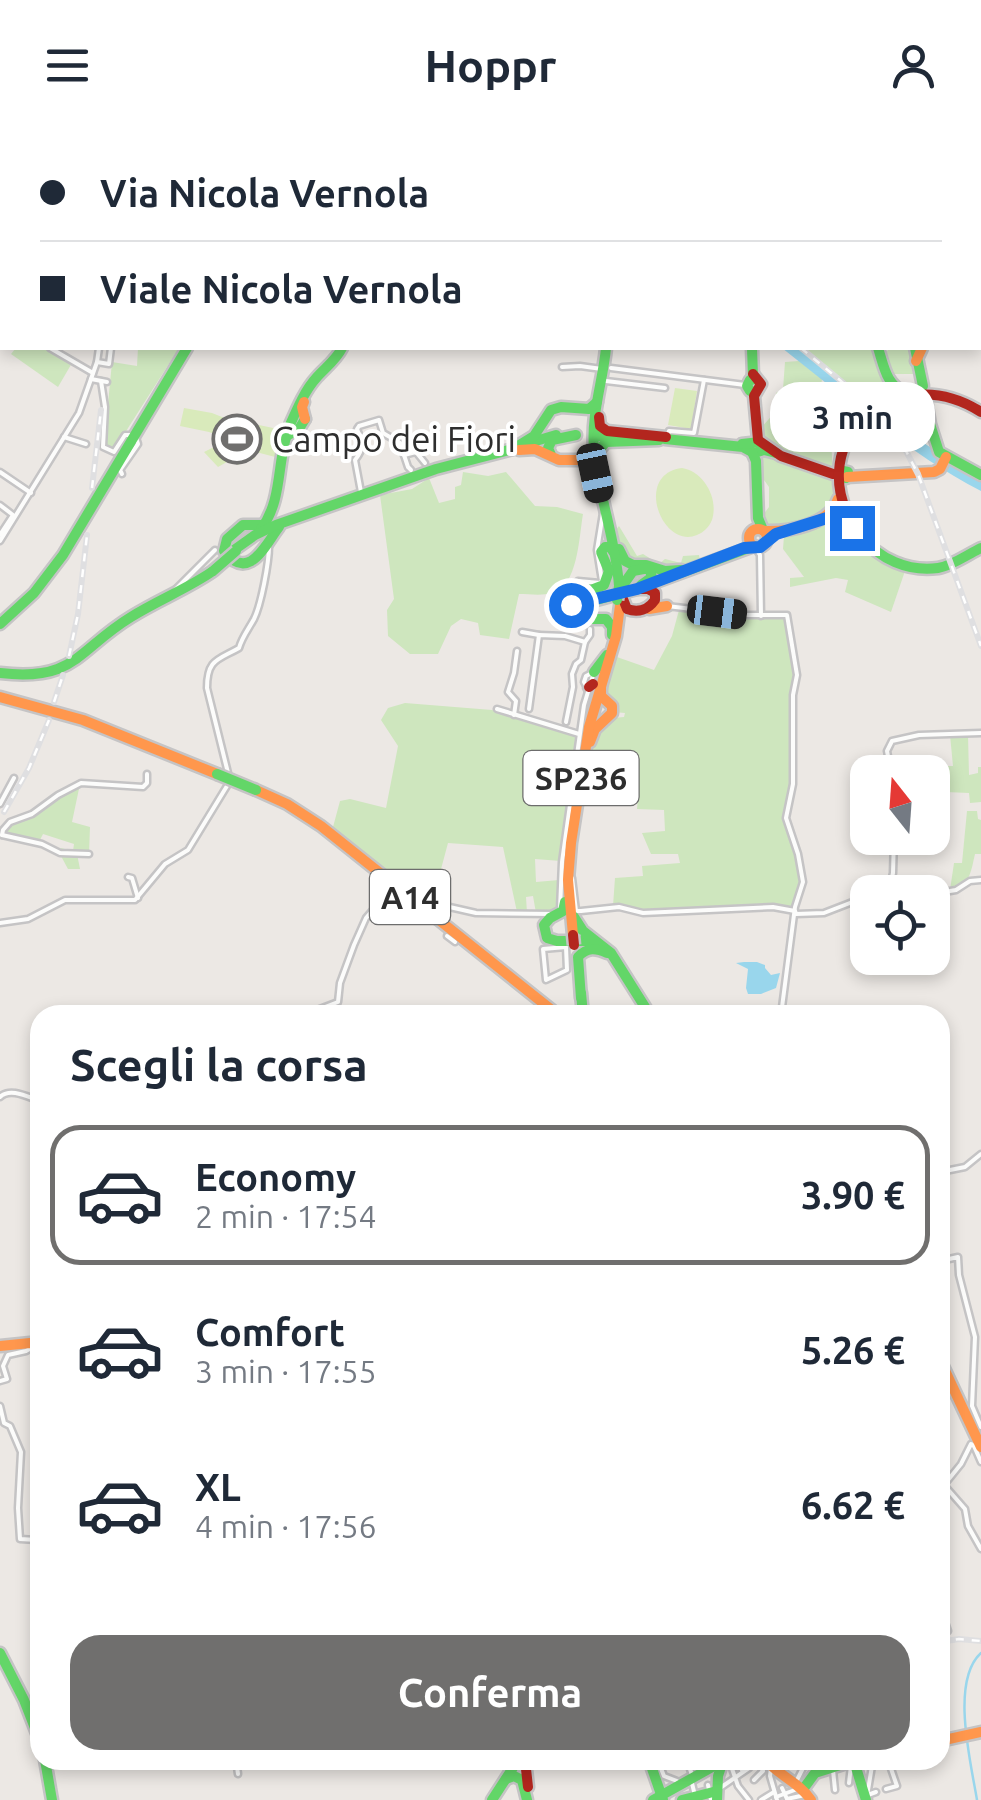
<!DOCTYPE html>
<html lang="it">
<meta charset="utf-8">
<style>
body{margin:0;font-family:Ubuntu,sans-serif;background:#f2f2f3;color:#1f2937;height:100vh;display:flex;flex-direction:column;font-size:38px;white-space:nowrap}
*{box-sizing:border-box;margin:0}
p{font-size:32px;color:#747a83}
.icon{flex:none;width:55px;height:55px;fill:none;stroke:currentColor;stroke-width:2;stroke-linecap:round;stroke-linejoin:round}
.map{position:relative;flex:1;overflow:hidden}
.details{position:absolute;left:30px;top:875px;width:920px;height:765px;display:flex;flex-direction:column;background:#fff;border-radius:30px;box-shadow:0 5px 15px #0003}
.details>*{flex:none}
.banner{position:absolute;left:0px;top:0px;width:982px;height:220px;box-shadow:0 5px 15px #0003;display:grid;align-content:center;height:220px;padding:0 40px;background:#fff}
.needle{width:65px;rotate:343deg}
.controls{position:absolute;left:850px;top:625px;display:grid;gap:20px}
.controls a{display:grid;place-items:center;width:100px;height:100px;border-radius:20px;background:#fff;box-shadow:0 5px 15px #0003;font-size:50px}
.end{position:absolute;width:45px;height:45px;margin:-22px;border:12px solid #1a73e8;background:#fff;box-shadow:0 0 0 5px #fff}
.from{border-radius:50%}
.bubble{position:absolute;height:70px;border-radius:30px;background:#fff;box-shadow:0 5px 15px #0003;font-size:32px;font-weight:600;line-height:70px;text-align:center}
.car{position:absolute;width:30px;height:60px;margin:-30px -15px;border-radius:12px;box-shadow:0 0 8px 2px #0007;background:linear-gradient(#222 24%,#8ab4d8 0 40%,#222 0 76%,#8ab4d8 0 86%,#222 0)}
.banner b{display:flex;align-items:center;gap:35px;height:95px;font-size:38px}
.banner b+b{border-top:2px solid #e0e1e3}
.banner i{width:25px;height:25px;background:#1f2937}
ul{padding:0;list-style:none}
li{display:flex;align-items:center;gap:30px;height:140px;margin:0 20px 15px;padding:0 20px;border:5px solid transparent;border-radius:30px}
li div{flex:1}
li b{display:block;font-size:38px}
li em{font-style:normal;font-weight:600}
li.selected{border-color:#706f6e}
li>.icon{width:90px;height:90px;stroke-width:1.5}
h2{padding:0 40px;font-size:45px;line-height:120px}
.primary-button{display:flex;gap:20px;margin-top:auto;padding:20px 40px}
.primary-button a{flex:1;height:115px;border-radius:30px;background:#706f6e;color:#fff;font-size:40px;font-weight:600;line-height:115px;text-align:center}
header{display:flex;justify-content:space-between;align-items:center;height:130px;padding:0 40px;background:#fff;font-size:45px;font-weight:600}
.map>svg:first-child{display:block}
.green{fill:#cee6be}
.pitch{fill:#d9eabb}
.water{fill:#99d6ec}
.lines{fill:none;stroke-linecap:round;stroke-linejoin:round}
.stream{stroke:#99d6ec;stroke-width:2.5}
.street-casing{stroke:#c5c4c5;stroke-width:9}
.fast-casing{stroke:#c5c4c5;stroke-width:15}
.slow-casing{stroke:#c5c4c5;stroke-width:15}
.jam-casing{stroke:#c5c4c5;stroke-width:15}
.street{stroke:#fcfcfb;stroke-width:4}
.fast{stroke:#63d668;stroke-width:10}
.slow{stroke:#ff974d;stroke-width:10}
.jam{stroke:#b3261e;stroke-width:10}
.rail-casing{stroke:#dfdfe1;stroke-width:6}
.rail{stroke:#fff;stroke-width:2.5;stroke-dasharray:8;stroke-linecap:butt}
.fast-bridge-casing{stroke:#c5c4c5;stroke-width:15;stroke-linecap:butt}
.jam-bridge-casing{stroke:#c5c4c5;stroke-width:15;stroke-linecap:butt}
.fast-bridge{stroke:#63d668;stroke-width:10}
.jam-bridge{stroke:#b3261e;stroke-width:10}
.route{stroke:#1a73e8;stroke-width:12}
.labels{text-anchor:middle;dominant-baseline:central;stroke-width:8;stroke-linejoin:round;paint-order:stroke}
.shield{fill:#fff;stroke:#6d6d6d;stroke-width:2.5}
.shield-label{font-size:32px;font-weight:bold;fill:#2e2e2e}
.poi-label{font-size:35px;fill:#2e2e2e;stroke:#fff;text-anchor:start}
</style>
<header><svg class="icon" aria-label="menu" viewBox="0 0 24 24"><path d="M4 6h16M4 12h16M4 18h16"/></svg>Hoppr<svg class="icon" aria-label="person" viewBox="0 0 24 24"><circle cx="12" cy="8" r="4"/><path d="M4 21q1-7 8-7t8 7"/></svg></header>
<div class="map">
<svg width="981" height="1670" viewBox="0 0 981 1670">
<rect width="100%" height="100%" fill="#ece8e4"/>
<g class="green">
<path d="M16,218H46L72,233L58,257L11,224Z"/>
<path d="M138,218H179L114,320L104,316L112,232L137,236Z"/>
<path d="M805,218H872L885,258L852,257Z"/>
<path d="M889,218H913L916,244H889L883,228Z"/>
<path d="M799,231L822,249L819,270L836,268L837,309L831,311L833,342L787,327L759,307L761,298L776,281V263L783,259L785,232Z"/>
<path d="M765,321L835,345L836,373L827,383L774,401C766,400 763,396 760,389L769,377V357L759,343L758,326Z"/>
<path d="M463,342L488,346L506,342L535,376L557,377L583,384C579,407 578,457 552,463C542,466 529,464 519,464L509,509L480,505L478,493L461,489L451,496L438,524H410L388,506L387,480L394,469L380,365L412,359L429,348L439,373L455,369V357L461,355Z"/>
<path d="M832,390L841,393V408L859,414L875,427L906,438L891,482L845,462L848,450L836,448L790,457V448L804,447L783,419L784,406Z"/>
<path d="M619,396L637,426L643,424L659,434L665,429L681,433L683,426L699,425L700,430L683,437L649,439L646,451L624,459L615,401Z"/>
<path d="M659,477L751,487L782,486L787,489L796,545L792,568L793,650L784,686L797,726L802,755L794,780L767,776L643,782L613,776L615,748L643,746L642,736L680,733L678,724H651L642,703L665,701L664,680L637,679L638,668L612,666V648L586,649C590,621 588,589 624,587L625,583L614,582L602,560L614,526L654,540L672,506L679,480L650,486L648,481Z"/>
<path d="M405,573L492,580L577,605L561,731L535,729L536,752L559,750L557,781L536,783L533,766L526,767L527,783L517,782L503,717L448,713L433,769L402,752L333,697L340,671L350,669L386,678L398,616L381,590L388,578Z"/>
<path d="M950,605H968L969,645L978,643V637H981V672L970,673L969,663L946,662V673H933L932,642H918L917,636L934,635L936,658L941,659L942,636H953Z"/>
<path d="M80,654L72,692L90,697L89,724H77L80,739H68L61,726L63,723L60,722L61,718L73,721L74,714L43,704L39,712L4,705L3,703C12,689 24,689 37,681C52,671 65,662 80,654Z"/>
<path d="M967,681H977L978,689L981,690V724H975C971,741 970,757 950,760L954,733H962Z"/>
</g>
<g class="pitch">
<path d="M675,258L697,261L691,299L668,295Z"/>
<path d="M184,278L212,283L242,295L262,319L257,305L259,295L287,301L279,328L256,322L254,329L250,328L238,335L234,328L218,337L204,322L218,315L222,307L209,302L180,296Z"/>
<path d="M682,338C703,341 719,368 712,390C709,397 704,402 697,405C662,420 633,344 682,338Z"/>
</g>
<g class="water">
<path d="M782,218H798L885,288L981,350V361C908,323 846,268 782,218Z"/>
<path d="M744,832H757L765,835V838L771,845L780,843L776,858L761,864H748L746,858L748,839L736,833Z"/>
</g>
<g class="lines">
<path class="stream" d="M977,1670C971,1633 950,1551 981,1523"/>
<g class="street-casing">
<g id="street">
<path d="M120,0L122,2"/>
<path d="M540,0H547V2"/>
<path d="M896,0L897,2"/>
<path d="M923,0L924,2"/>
<path d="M966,0L967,2"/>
<path d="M724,1L729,0"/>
<path d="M42,2L44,0"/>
<path d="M183,2L185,0"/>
<path d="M426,2L428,0"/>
<path d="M521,2L522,0"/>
<path d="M980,14L981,15"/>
<path d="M0,44L2,40"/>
<path d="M980,52L981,51"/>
<path d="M0,56L2,58"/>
<path d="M0,189L2,190"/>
<path d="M50,218L93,243"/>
<path d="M97,232L109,234L111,218"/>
<path d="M562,237L580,236L602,239"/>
<path d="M611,238L745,255"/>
<path d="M91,249L107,252"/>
<path d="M101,251L105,277L103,317L114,322L125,305H130"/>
<path d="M606,251L665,258"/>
<path d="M64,307L86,314"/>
<path d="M667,307L669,301L694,303L704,250"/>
<path d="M404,325L416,322L425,333"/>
<path d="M0,342L31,363"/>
<path d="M122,344L120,340L138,314L136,308"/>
<path d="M358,365L361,362L355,330C365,318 362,312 357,299L359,296L379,290L383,303L400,313L408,337L411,340"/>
<path d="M0,375L13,385L0,405"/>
<path d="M0,411L79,283L97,232L99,218"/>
<path d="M755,417L760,425L761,486"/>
<path d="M578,451L600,453L602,451L597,420L603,383"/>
<path d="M172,463L215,420"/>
<path d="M667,476L743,485H787L797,545L793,565V654L786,688L798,724L803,752L795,777L781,885"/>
<path d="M522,502L539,505"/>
<path d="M587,557L584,552L586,546L594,542"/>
<path d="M497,579L579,604"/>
<path d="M529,579L539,505L565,506L585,512L590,505V499"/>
<path d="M514,585L516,571L508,562L514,543L517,521"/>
<path d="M566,592L573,557L572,544L576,534L581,530L585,512"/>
<path d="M891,642L887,621L892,611L919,605L981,603"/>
<path d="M0,674L14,648"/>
<path d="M2,705L3,700L10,692L32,684L58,665L81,653L143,657L147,653V644"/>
<path d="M2,705L42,714L60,723L89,724"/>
<path d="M128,747L132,748L138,768"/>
<path d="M572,748L576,781H581L619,777L643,783L773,777L795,781L796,784L824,783L868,766"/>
<path d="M889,760L893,743L894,708"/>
<path d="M881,762L889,760L912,762"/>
<path d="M932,764L956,760L970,751L981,750"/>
<path d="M424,773H432L476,783L553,784"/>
<path d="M560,779L562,732L584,575L594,542"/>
<path d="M0,793L28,789L65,770H135L165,734L188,720L230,651L207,558C207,529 218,530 239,518C242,507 248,500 254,489C261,475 269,433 269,416"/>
<path d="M447,806L455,812"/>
<path d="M566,817L567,840L546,850L543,819Z"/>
<path d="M304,885L338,872L340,853L354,815L366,788L378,774H407"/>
<path d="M0,967C10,957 28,967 40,971"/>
<path d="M940,1042L965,1037L981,1024"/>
<path d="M940,1131L958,1127L959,1145L975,1207L972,1276L981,1297"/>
<path d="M0,1251L7,1249L3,1236L8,1225L26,1221L38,1214"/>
<path d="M0,1276L4,1293L10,1296L21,1322L18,1378L20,1409L37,1410"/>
<path d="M944,1355L961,1334L971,1314L974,1316L981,1332"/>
<path d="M940,1361L944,1355L965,1379L968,1396L981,1419"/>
<path d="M940,1477L948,1501L940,1503"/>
<path d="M236,1630L238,1644"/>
<path d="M729,1630L738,1656L749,1670"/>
<path d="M738,1630L742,1640"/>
<path d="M680,1634L689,1636L698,1630"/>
<path d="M803,1634L815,1633"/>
<path d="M733,1635L748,1630"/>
<path d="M660,1636L664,1646L677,1651L679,1656"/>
<path d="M652,1638L687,1630L693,1648"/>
<path d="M771,1638L770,1646L777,1670"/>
<path d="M833,1640L835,1660"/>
<path d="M691,1649L696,1670"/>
<path d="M754,1650L763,1641L760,1636"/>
<path d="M796,1652L803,1638V1630"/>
<path d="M849,1653L851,1636"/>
<path d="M708,1655L711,1670"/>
<path d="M720,1658L749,1638"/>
<path d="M782,1658L787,1669L805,1665"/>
<path d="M886,1659L897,1656L888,1630"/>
<path d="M865,1666L876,1662"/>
<path d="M867,1666L873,1630"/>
<path d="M776,1667L800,1658"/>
<path d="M761,1670L774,1662"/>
</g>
</g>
<g class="fast-casing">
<g id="fast">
<path d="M147,0L149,2"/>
<path d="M745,0L746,2"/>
<path d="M901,0V2"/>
<path d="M415,2L417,0"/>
<path d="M645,2L646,0"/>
<path d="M0,7L2,6"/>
<path d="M980,123L981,122"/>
<path d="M606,218C603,251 591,284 594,318C598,365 616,409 619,456"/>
<path d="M752,218L753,246"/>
<path d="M878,218C884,236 886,255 905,263"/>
<path d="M915,218L923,256"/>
<path d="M755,249L750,250L747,256L750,261L756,262"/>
<path d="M926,270L930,294L939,322L981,345"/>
<path d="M288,305L299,299L305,289"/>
<path d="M597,306L618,308"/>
<path d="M665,309L743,317L754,323L764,320L776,323"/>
<path d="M529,313L556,305"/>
<path d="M742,314L760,312"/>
<path d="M513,319L534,306L551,280L561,277L589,279L597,272"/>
<path d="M753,324L756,331L758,388L763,400"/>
<path d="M551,325L548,318L552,310L576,305"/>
<path d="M599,331V320L606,312L659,310"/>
<path d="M843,341L848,342L846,348L841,346Z"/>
<path d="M263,395H243L227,409L224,421C249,453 265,415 279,397"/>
<path d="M261,399C284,369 276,328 290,295C297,279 305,260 317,247C326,237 336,230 342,218"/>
<path d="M861,406C879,429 908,442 938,438C952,436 968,424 981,418"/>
<path d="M619,419L625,431L633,435H646L665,441L681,440"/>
<path d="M234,420L255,405L276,395L436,339L513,319"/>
<path d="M623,455L633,441L649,438L652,447L641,455"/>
<path d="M575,468L569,463L572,456L591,460L604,455L609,441L601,422L605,417H610L615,424"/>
<path d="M571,475L579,489H606L612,497V505"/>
<path d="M578,475L637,459L754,416"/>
<path d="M0,494L34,463L63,425L187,218"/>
<path d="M594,542L607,525"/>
<path d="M0,543C75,552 77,520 131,487C158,470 187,459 213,441"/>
<path d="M565,772L563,781L550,788L544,795L547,808L557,811H592"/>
<path d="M574,787L583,801L611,823L650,885"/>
<path d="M581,863L583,885"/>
<path d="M581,868L578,827C587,817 596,818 607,823"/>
<path d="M0,1523L24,1570L40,1611"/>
<path d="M45,1630L52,1670"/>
<path d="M649,1630L663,1670"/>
<path d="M854,1631L866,1670"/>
<path d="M506,1649L514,1646L522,1650L527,1670"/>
<path d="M804,1658L815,1643L856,1630L854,1634"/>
<path d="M492,1670L518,1630"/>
<path d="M653,1670L723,1631"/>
<path d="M682,1670L717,1661"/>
<path d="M717,1670L718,1646L723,1631"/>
</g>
</g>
<g class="slow-casing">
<g id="slow">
<path d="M795,0L796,2"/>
<path d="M980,83H981"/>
<path d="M916,231L922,218"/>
<path d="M304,272L302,277L305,289"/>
<path d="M519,320L535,319L559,330H588L596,339"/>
<path d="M847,347L934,342L940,339L946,327"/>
<circle cx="758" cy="408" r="9"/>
<path d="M764,401C789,402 829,395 838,369"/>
<path d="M649,479L667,476"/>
<path d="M0,567L83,590L217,644"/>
<path d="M590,612L595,599L612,583V576L601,566V556"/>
<path d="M256,660L287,674L321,696L558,885"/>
<path d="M573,805L568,750L571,713L589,597L616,506L621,468"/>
<path d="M0,1216L30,1213L40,1215"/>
<path d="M940,1230L981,1317"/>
<path d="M940,1611L981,1602"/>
<path d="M766,1630C779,1646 799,1652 811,1670"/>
</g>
</g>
<g class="jam-casing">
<g id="jam">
<path d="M7,2L11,0"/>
<path d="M753,244L761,254L754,266L758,310L781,326L833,344"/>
<path d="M599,287L600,296L607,301L666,307"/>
<path d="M861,406C794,318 892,225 981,282"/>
<path d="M623,469L627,479C638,483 648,480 655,470V463L648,459H637"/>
<path d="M589,557L593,554"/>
<path d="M525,1630L528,1657"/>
</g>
</g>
<use href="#street" class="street"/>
<use href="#fast" class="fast"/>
<use href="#slow" class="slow"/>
<use href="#jam" class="jam"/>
<g class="rail-casing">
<g id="rail">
<path d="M572,0V2"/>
<path d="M31,2L34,0"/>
<path d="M135,2L136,0"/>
<path d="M0,26L2,24"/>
<path d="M801,218L876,280L904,317L918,344L981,516"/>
<path d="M92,358L101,280"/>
<path d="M69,526L78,484L87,405"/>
<path d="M54,572L63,545"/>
<path d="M4,682L29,638L49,590"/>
<path d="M940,1512L959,1509L981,1511"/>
</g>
</g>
<use href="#rail" class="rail"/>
<g class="fast-bridge-casing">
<g id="fast-bridge">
<path d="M980,27H981"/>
<path d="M213,441L236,421"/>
<path d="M617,470L619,456"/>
<path d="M217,644L256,660"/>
</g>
</g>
<g class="jam-bridge-casing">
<path id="jam-bridge" d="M573,805L574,815"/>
</g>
<use href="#fast-bridge" class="fast-bridge"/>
<use href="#jam-bridge" class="jam-bridge"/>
</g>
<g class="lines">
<path class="route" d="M571,475L576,476L582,472L637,459L744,418L760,417L776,404L830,387L843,389L852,398"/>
</g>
<defs>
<g id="stadium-ring" transform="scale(2.5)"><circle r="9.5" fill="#fff" stroke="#706f6e" stroke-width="1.5"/><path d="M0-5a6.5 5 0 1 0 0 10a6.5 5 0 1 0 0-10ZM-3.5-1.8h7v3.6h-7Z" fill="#706f6e"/></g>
</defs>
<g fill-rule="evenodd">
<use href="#stadium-ring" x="237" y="309"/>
</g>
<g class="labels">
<g class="shield">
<rect x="523.5" y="621" width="115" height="54" rx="8"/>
<rect x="370" y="740" width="80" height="54" rx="8"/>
</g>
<g class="shield-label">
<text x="581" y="648">SP236</text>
<text x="410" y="767">A14</text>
</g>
<g class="poi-label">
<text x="272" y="309">Campo dei Fiori</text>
</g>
</g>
</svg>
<div class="controls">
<a><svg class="needle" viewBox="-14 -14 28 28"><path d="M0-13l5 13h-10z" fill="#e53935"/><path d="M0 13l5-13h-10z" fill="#747a83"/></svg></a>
<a><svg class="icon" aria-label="locate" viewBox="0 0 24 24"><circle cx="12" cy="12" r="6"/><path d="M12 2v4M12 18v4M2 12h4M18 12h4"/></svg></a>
</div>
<i class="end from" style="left:571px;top:475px"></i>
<i class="end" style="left:852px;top:398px"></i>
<div class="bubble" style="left:770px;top:252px;width:165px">3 min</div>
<i class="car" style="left:595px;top:343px;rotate:168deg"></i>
<i class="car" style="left:717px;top:482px;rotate:97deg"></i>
<div class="banner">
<b><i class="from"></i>Via Nicola Vernola</b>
<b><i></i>Viale Nicola Vernola</b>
</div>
<section class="details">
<h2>Scegli la corsa</h2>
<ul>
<li class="selected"><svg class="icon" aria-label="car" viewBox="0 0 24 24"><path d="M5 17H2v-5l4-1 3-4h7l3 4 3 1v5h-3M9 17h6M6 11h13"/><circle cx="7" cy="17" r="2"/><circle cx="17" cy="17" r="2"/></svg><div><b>Economy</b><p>2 min · 17:54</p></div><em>3.90 €</em></li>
<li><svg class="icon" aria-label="car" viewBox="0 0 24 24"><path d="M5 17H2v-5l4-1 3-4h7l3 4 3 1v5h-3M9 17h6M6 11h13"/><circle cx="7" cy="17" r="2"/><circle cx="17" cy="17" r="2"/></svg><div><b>Comfort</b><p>3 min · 17:55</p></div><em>5.26 €</em></li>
<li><svg class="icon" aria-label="car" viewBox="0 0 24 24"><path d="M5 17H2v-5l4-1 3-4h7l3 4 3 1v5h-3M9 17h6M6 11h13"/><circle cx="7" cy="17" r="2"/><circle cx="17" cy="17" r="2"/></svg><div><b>XL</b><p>4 min · 17:56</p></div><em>6.62 €</em></li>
</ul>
<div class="primary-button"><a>Conferma</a></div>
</section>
</div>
